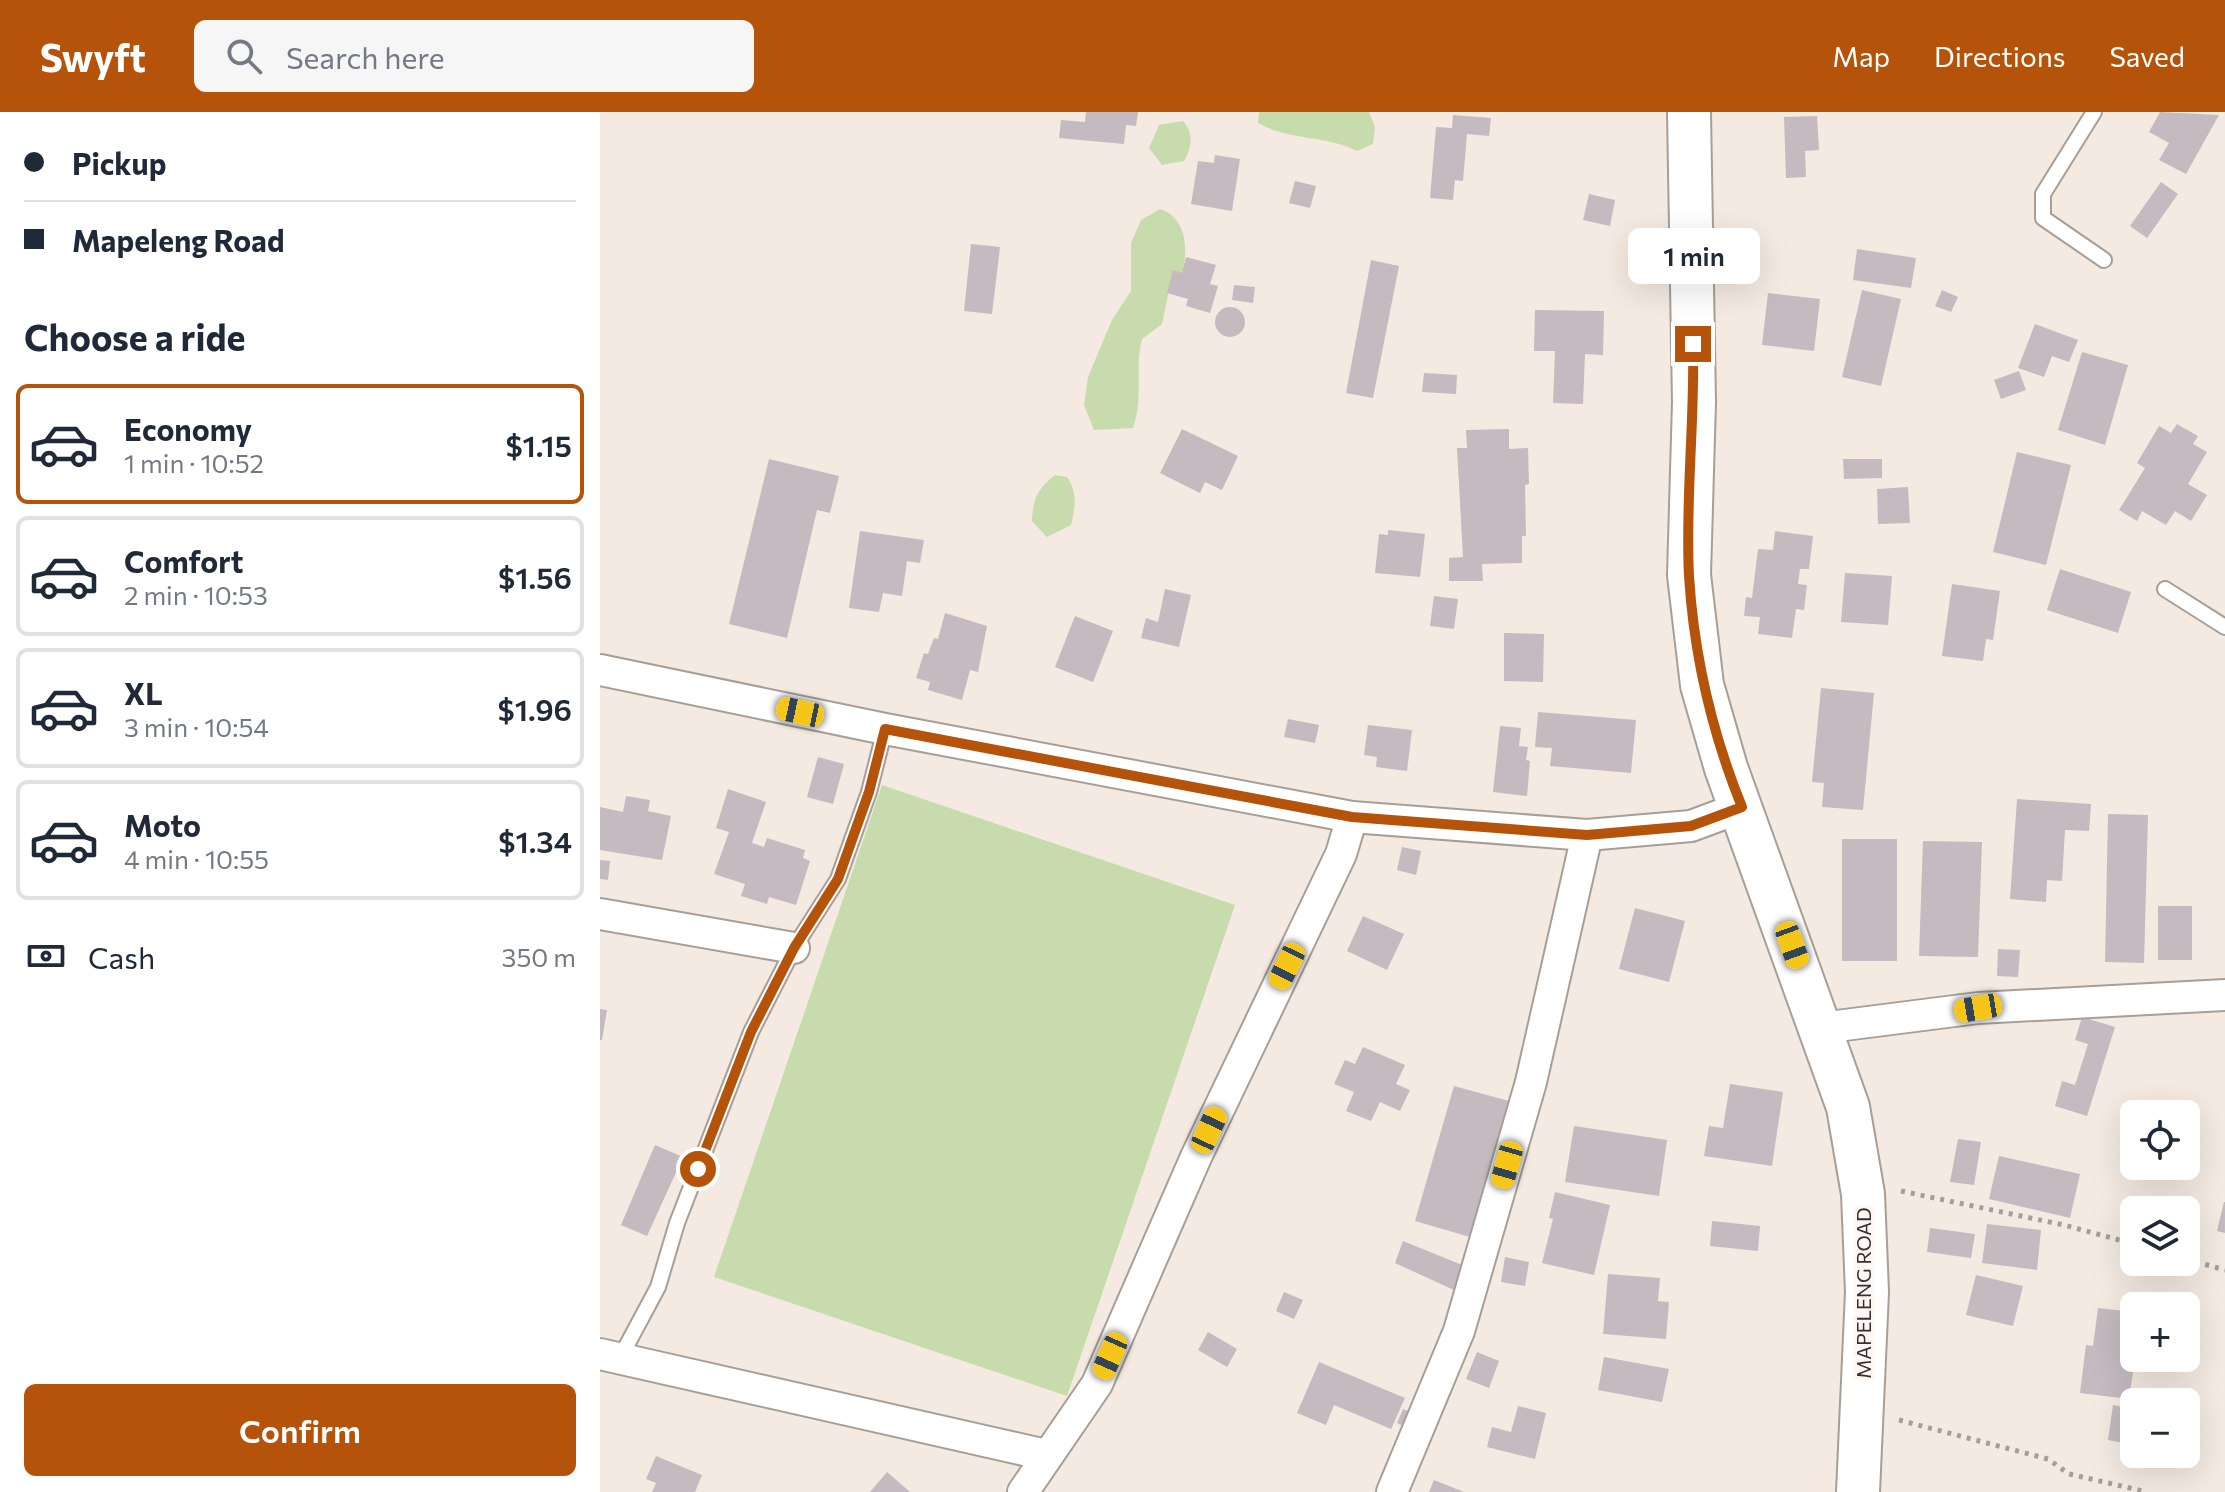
<!DOCTYPE html>
<meta charset="utf-8">
<style>
body{margin:0;font-family:Commissioner,sans-serif;background:#f6f6f7;color:#1f2937;height:100vh;display:flex;flex-direction:column;font-size:30px;white-space:nowrap}
*{box-sizing:border-box;margin:0}
p{font-size:26px;color:#747a83}
.icon{flex:none;width:44px;height:44px;fill:none;stroke:currentColor;stroke-width:2;stroke-linecap:round;stroke-linejoin:round}
.map{position:relative;flex:1;overflow:hidden}
.drawer{display:flex;flex-direction:column;background:#fff;width:600px}
.drawer>*{flex:none}
.hud{display:grid;align-content:center;height:176px;padding:0 24px;background:#fff}
.buttons{position:absolute;left:1520px;top:988px;display:grid;gap:16px}
.buttons a{display:grid;place-items:center;width:80px;height:80px;border-radius:12px;background:#fff;box-shadow:0 8px 32px #0002;font-size:40px}
.end{position:absolute;width:36px;height:36px;margin:-18px;border:10px solid #b45309;background:#fff;box-shadow:0 0 0 4px #fff}
.from{border-radius:50%}
.bubble{position:absolute;height:56px;border-radius:12px;background:#fff;box-shadow:0 8px 32px #0002;font-size:26px;font-weight:600;line-height:56px;text-align:center}
.car{position:absolute;width:24px;height:48px;margin:-24px -12px;border-radius:10px;box-shadow:0 0 6px 2px #0007;background:linear-gradient(#f5c518 24%,#345 0 40%,#f5c518 0 76%,#345 0 86%,#f5c518 0)}
.hud b{display:flex;align-items:center;gap:28px;height:76px;font-size:30px}
.hud b+b{border-top:2px solid #e0e1e3}
.hud i{width:20px;height:20px;background:#1f2937}
ul{padding:0;list-style:none}
li{display:flex;align-items:center;gap:24px;height:120px;margin:0 16px 12px;padding:0 8px;border:4px solid #e0e1e3;border-radius:12px}
li div{flex:1}
li b{display:block;font-size:30px}
li em{font-style:normal;font-weight:600}
li.active{border-color:#b45309}
li>.icon{width:72px;height:72px;stroke-width:1.5}
h2{padding:0 24px;font-size:36px;line-height:96px}
.pay{display:flex;align-items:center;gap:20px;height:88px;padding:0 24px;font-size:30px}
.pay p{margin-inline-start:auto}
.primary-button{display:flex;gap:16px;margin-top:auto;padding:16px 24px}
.primary-button a{flex:1;height:92px;border-radius:12px;background:#b45309;color:#fff;font-size:32px;font-weight:600;line-height:92px;text-align:center}
header{display:flex;align-items:center;gap:48px;box-sizing:border-box;height:112px;padding:0 40px;background:#b45309;color:#fff}
header strong{font-size:38px}
nav{display:flex;gap:44px;margin-inline-start:auto;font-size:28px}
.search{width:560px;height:72px;background:#f6f6f7;display:flex;align-items:center;gap:20px;box-sizing:border-box;padding:0 28px;border-radius:12px;color:#747a83;font-size:30px}
main{display:flex;flex:1;min-height:0}
.map>svg:first-child{display:block}
.green{fill:#c8dbac}
.building{fill:#c4bac0}
.lines{fill:none;stroke-linecap:round;stroke-linejoin:round}
.lane-casing{stroke:#a79f97;stroke-width:18}
.street-casing{stroke:#a79f97;stroke-width:34}
.secondary-casing{stroke:#a79f97;stroke-width:46}
.path{stroke:#a69f99;stroke-width:5;stroke-dasharray:4 6;stroke-linecap:butt}
.lane{stroke:#fff;stroke-width:14}
.street{stroke:#fff;stroke-width:30}
.secondary{stroke:#fff;stroke-width:42}
.route{stroke:#b45309;stroke-width:10}
.labels{text-anchor:middle;dominant-baseline:central;stroke-width:8;stroke-linejoin:round;paint-order:stroke}
.street-label{font-size:20px;fill:#35312e;stroke:#fef8f4}
</style>
<header>
<strong>Swyft</strong>
<div class="search"><svg class="icon" aria-label="search" viewBox="0 0 24 24"><circle cx="10" cy="10" r="6"/><path d="M15 15l6 6"/></svg>Search here</div>
<nav><a>Map</a><a>Directions</a><a>Saved</a></nav>
</header>
<main>
<section class="drawer">
<div class="hud">
<b><i class="from"></i>Pickup</b>
<b><i></i>Mapeleng Road</b>
</div>
<h2>Choose a ride</h2>
<ul>
<li class="active"><svg class="icon" aria-label="car" viewBox="0 0 24 24"><path d="M5 17H2v-5l4-1 3-4h7l3 4 3 1v5h-3M9 17h6M6 11h13"/><circle cx="7" cy="17" r="2"/><circle cx="17" cy="17" r="2"/></svg><div><b>Economy</b><p>1 min · 10:52</p></div><em>$1.15</em></li>
<li><svg class="icon" aria-label="car" viewBox="0 0 24 24"><path d="M5 17H2v-5l4-1 3-4h7l3 4 3 1v5h-3M9 17h6M6 11h13"/><circle cx="7" cy="17" r="2"/><circle cx="17" cy="17" r="2"/></svg><div><b>Comfort</b><p>2 min · 10:53</p></div><em>$1.56</em></li>
<li><svg class="icon" aria-label="car" viewBox="0 0 24 24"><path d="M5 17H2v-5l4-1 3-4h7l3 4 3 1v5h-3M9 17h6M6 11h13"/><circle cx="7" cy="17" r="2"/><circle cx="17" cy="17" r="2"/></svg><div><b>XL</b><p>3 min · 10:54</p></div><em>$1.96</em></li>
<li><svg class="icon" aria-label="car" viewBox="0 0 24 24"><path d="M5 17H2v-5l4-1 3-4h7l3 4 3 1v5h-3M9 17h6M6 11h13"/><circle cx="7" cy="17" r="2"/><circle cx="17" cy="17" r="2"/></svg><div><b>Moto</b><p>4 min · 10:55</p></div><em>$1.34</em></li>
</ul>
<div class="pay"><svg class="icon" aria-label="cash" viewBox="0 0 24 24"><path d="M3 7h18v10H3z"/><circle cx="12" cy="12" r="2"/></svg>Cash<p>350 m</p></div>
<div class="primary-button"><a>Confirm</a></div>
</section>
<div class="map">
<svg width="1625" height="1380" viewBox="0 0 1625 1380">
<rect width="100%" height="100%" fill="#f4eae2"/>
<g class="green">
<path d="M659,0H769L775,15L773,32L757,39C726,23 690,29 658,11Z"/>
<path d="M583,9C594,22 592,35 584,49L562,53L549,36L559,13Z"/>
<path d="M560,97C586,105 589,137 582,161L573,159L562,212L542,227C534,257 544,285 533,316L494,318L484,293L488,265L512,208L531,179V131L541,108Z"/>
<path d="M455,363L467,365C478,380 475,397 471,413L447,425L432,409C433,387 437,377 455,363Z"/>
<path d="M282,673L635,793L467,1284L114,1165Z"/>
</g>
<g class="building">
<path d="M486,0H538L536,14L526,13L524,32L459,26L461,8L485,10Z"/>
<path d="M1560,0L1619,3L1586,62L1559,48L1569,31L1549,20Z"/>
<path d="M853,3L891,6L889,24L867,22L863,69L855,68L853,88L830,86L836,15L852,16Z"/>
<path d="M1217,4L1219,38L1205,39L1206,65L1186,66L1184,5Z"/>
<path d="M615,43L640,47L632,99L591,92L598,49L614,51Z"/>
<path d="M695,69L716,74L710,96L689,91Z"/>
<path d="M1561,70L1578,82L1547,126L1530,114Z"/>
<path d="M989,82L1015,88L1010,114L983,108Z"/>
<path d="M371,132L400,135L392,202L364,199Z"/>
<path d="M1257,137L1316,146L1311,176L1253,168Z"/>
<path d="M586,145L616,153L610,172L618,174L610,201L586,194L588,187L567,181L573,158L582,161Z"/>
<path d="M771,148L799,154L773,286L746,281Z"/>
<path d="M634,173L655,175L653,191L632,188Z"/>
<path d="M1262,178L1301,187L1281,274L1242,265Z"/>
<path d="M1342,178L1358,185L1351,200L1335,194Z"/>
<path d="M1168,181L1220,187L1214,239L1162,233Z"/>
<circle cx="630" cy="210" r="15"/>
<path d="M935,198L1004,199L1003,243L985,242L983,292L953,291L955,239H934Z"/>
<path d="M1435,212L1478,228L1469,250L1452,244L1444,265L1418,256Z"/>
<path d="M1482,240L1528,253L1505,333L1458,318Z"/>
<path d="M1419,259L1426,278L1401,287L1394,268Z"/>
<path d="M824,261L857,263L856,282L822,280Z"/>
<path d="M1577,312L1598,324L1593,332L1607,340L1588,372L1607,383L1591,409L1575,399L1566,413L1542,399L1537,409L1519,398L1545,356L1537,351L1559,314L1571,321Z"/>
<path d="M582,317L638,344L622,378L605,370L600,381L560,361Z"/>
<path d="M909,317V337L928,336L929,372L925,373L926,424H922V451L882,452L883,469H849V446L863,445L857,336H867L866,318Z"/>
<path d="M1417,340L1471,353L1446,453L1393,440Z"/>
<path d="M169,347L239,364L230,401L217,398L187,526L129,512Z"/>
<path d="M1243,347H1282V366L1244,367Z"/>
<path d="M1308,375L1310,411L1278,412L1277,377Z"/>
<path d="M788,418L825,422L820,465L775,461L779,422L788,423Z"/>
<path d="M260,419L324,428L320,451L307,449L302,484L283,481L279,500L249,496Z"/>
<path d="M1175,419L1213,424L1209,457H1200L1198,472L1207,473L1204,498L1196,497L1192,526L1158,522L1160,505L1144,504L1146,485L1152,486L1158,437L1173,438Z"/>
<path d="M1460,457L1531,480L1518,521L1447,498Z"/>
<path d="M1245,461L1292,464L1288,513L1241,510Z"/>
<path d="M1352,472L1400,479L1393,528L1386,527L1383,549L1342,544Z"/>
<path d="M565,477L591,483L579,535L541,526L546,506L558,510Z"/>
<path d="M834,484L858,487L854,517L830,514Z"/>
<path d="M345,501L387,514L378,560L370,558L362,588L328,578L330,570L316,566L324,541L328,542L334,526L338,527Z"/>
<path d="M475,504L513,519L493,570L455,555Z"/>
<path d="M904,521L944,522L943,570L904,569Z"/>
<path d="M1221,576L1274,581L1263,698L1222,695L1224,671L1212,670Z"/>
<path d="M938,600L1036,608L1031,661L950,654L952,636L935,635Z"/>
<path d="M688,607L719,613L715,631L684,625Z"/>
<path d="M768,613L812,618L807,659L776,655L777,645L764,643Z"/>
<path d="M900,614L921,616L919,634L928,635L926,648L930,649L927,684L893,680Z"/>
<path d="M218,645L244,652L233,692L207,685Z"/>
<path d="M128,677L166,690L152,731L164,735L167,726L205,738L203,746L210,749L196,793L169,785L167,792L141,784L145,772L114,762L129,720L116,716Z"/>
<path d="M26,684L50,688L48,699L71,704L62,748L0,738V695L23,700Z"/>
<path d="M1417,687L1491,692L1489,719L1465,718L1462,769L1447,768L1446,790L1410,787Z"/>
<path d="M1508,702L1548,703L1544,851L1505,850Z"/>
<rect x="1242" y="727" width="55" height="122"/>
<path d="M1323,729L1382,730L1378,845L1319,844Z"/>
<path d="M802,735L821,739L816,763L797,758Z"/>
<path d="M0,748L10,749L8,768L0,767Z"/>
<rect x="1558" y="794" width="34" height="54"/>
<path d="M1035,796L1085,809L1069,870L1019,857Z"/>
<path d="M763,804L804,822L787,858L747,839Z"/>
<path d="M1398,837L1420,838L1418,865L1397,864Z"/>
<path d="M0,897L7,898L2,928H0Z"/>
<path d="M1482,905L1515,915L1487,1004L1455,994L1462,969L1475,973L1488,932L1475,928Z"/>
<path d="M763,935L805,953L796,972L810,978L800,999L780,990L771,1009L746,999L754,980L734,972L745,948L755,952Z"/>
<path d="M1130,972L1183,980L1172,1054L1104,1044L1109,1014L1123,1016Z"/>
<path d="M854,974L909,989L870,1125L815,1109Z"/>
<path d="M974,1014L1067,1028L1059,1084L965,1070Z"/>
<path d="M1358,1027L1381,1030L1374,1073L1350,1070Z"/>
<path d="M55,1033L83,1045L47,1124L21,1113Z"/>
<path d="M1399,1044L1480,1062L1470,1106L1389,1087Z"/>
<path d="M955,1080L1010,1093L994,1163L942,1151L953,1107L949,1106Z"/>
<path d="M1624,1090H1625V1121L1617,1119Z"/>
<path d="M1112,1109L1160,1114L1158,1139L1110,1134Z"/>
<path d="M1387,1112L1441,1118L1437,1158L1382,1151Z"/>
<path d="M1330,1116L1375,1122L1371,1146L1327,1140Z"/>
<path d="M803,1129L867,1155L856,1179L795,1151Z"/>
<path d="M905,1145L929,1150L925,1174L901,1170Z"/>
<path d="M1008,1162L1060,1166L1058,1189L1069,1190L1066,1227L1003,1222Z"/>
<path d="M1376,1163L1423,1174L1413,1214L1366,1203Z"/>
<path d="M684,1180L703,1188L694,1207L676,1199Z"/>
<path d="M1498,1196L1534,1200L1535,1246L1529,1287L1480,1281L1486,1233L1493,1234Z"/>
<path d="M608,1220L637,1237L627,1255L598,1238Z"/>
<path d="M877,1240L899,1249L889,1276L866,1267Z"/>
<path d="M1004,1245L1069,1257L1062,1290L998,1278Z"/>
<path d="M719,1250L805,1286L791,1317L734,1293L726,1313L697,1301Z"/>
<path d="M1513,1293L1534,1297V1333L1508,1328Z"/>
<path d="M918,1294L946,1301L935,1347L887,1335L892,1315L911,1320Z"/>
<path d="M803,1297L814,1301L808,1316L797,1311Z"/>
<path d="M56,1344L102,1363L95,1380H52L56,1371L46,1367Z"/>
<path d="M287,1360L310,1380H270Z"/>
<path d="M834,1368L864,1380H829Z"/>
</g>
<g class="lines">
<g class="lane-casing">
<g id="lane">
<path d="M1494,0L1443,82V106L1504,148"/>
<path d="M1565,477L1625,515"/>
<path d="M20,1246L58,1175L77,1111L151,920L194,836L238,767L269,680L285,617"/>
</g>
</g>
<g class="street-casing">
<g id="street">
<path d="M0,558L285,617L752,705L987,723L1091,714L1142,695"/>
<path d="M0,802L194,836"/>
<path d="M1221,916L1378,896L1625,883"/>
<path d="M0,1242L446,1343"/>
<path d="M423,1380L497,1272L596,1045L741,742L752,705"/>
<path d="M792,1380L859,1219L931,970L987,723"/>
</g>
</g>
<g class="secondary-casing">
<path id="secondary" d="M1089,0L1094,290L1089,463L1102,573L1126,656L1248,995L1263,1082L1267,1180L1258,1380"/>
</g>
<g class="path">
<path d="M1301,1079L1464,1113L1534,1132"/>
<path d="M1586,1147L1625,1158"/>
<path d="M1299,1308L1448,1347L1469,1362L1547,1380"/>
</g>
<use href="#lane" class="lane"/>
<use href="#street" class="street"/>
<use href="#secondary" class="secondary"/>
</g>
<g class="lines">
<path class="route" d="M98,1057L151,920L194,836L238,767L269,680L285,617L752,705L987,723L1091,714L1142,695C1112,621 1094,544 1089,464C1085,388 1095,309 1093,232"/>
</g>
<g class="labels">
<g class="street-label">
<text transform="translate(1263 1181) rotate(-90)">MAPELENG ROAD</text>
</g>
</g>
</svg>
<div class="buttons">
<a><svg class="icon" aria-label="locate" viewBox="0 0 24 24"><circle cx="12" cy="12" r="6"/><path d="M12 2v4M12 18v4M2 12h4M18 12h4"/></svg></a>
<a><svg class="icon" aria-label="layers" viewBox="0 0 24 24"><path d="M12 4l9 5-9 5-9-5zM3 14l9 5 9-5"/></svg></a>
<a>+</a>
<a>−</a>
</div>
<i class="end from" style="left:98px;top:1057px"></i>
<i class="end" style="left:1093px;top:232px"></i>
<div class="bubble" style="left:1028px;top:116px;width:132px">1 min</div>
<i class="car" style="left:200px;top:600px;rotate:282deg"></i>
<i class="car" style="left:1192px;top:833px;rotate:160deg"></i>
<i class="car" style="left:687px;top:854px;rotate:206deg"></i>
<i class="car" style="left:1378px;top:896px;rotate:260deg"></i>
<i class="car" style="left:609px;top:1018px;rotate:25deg"></i>
<i class="car" style="left:907px;top:1053px;rotate:196deg"></i>
<i class="car" style="left:510px;top:1244px;rotate:204deg"></i>
</div>
</main>
